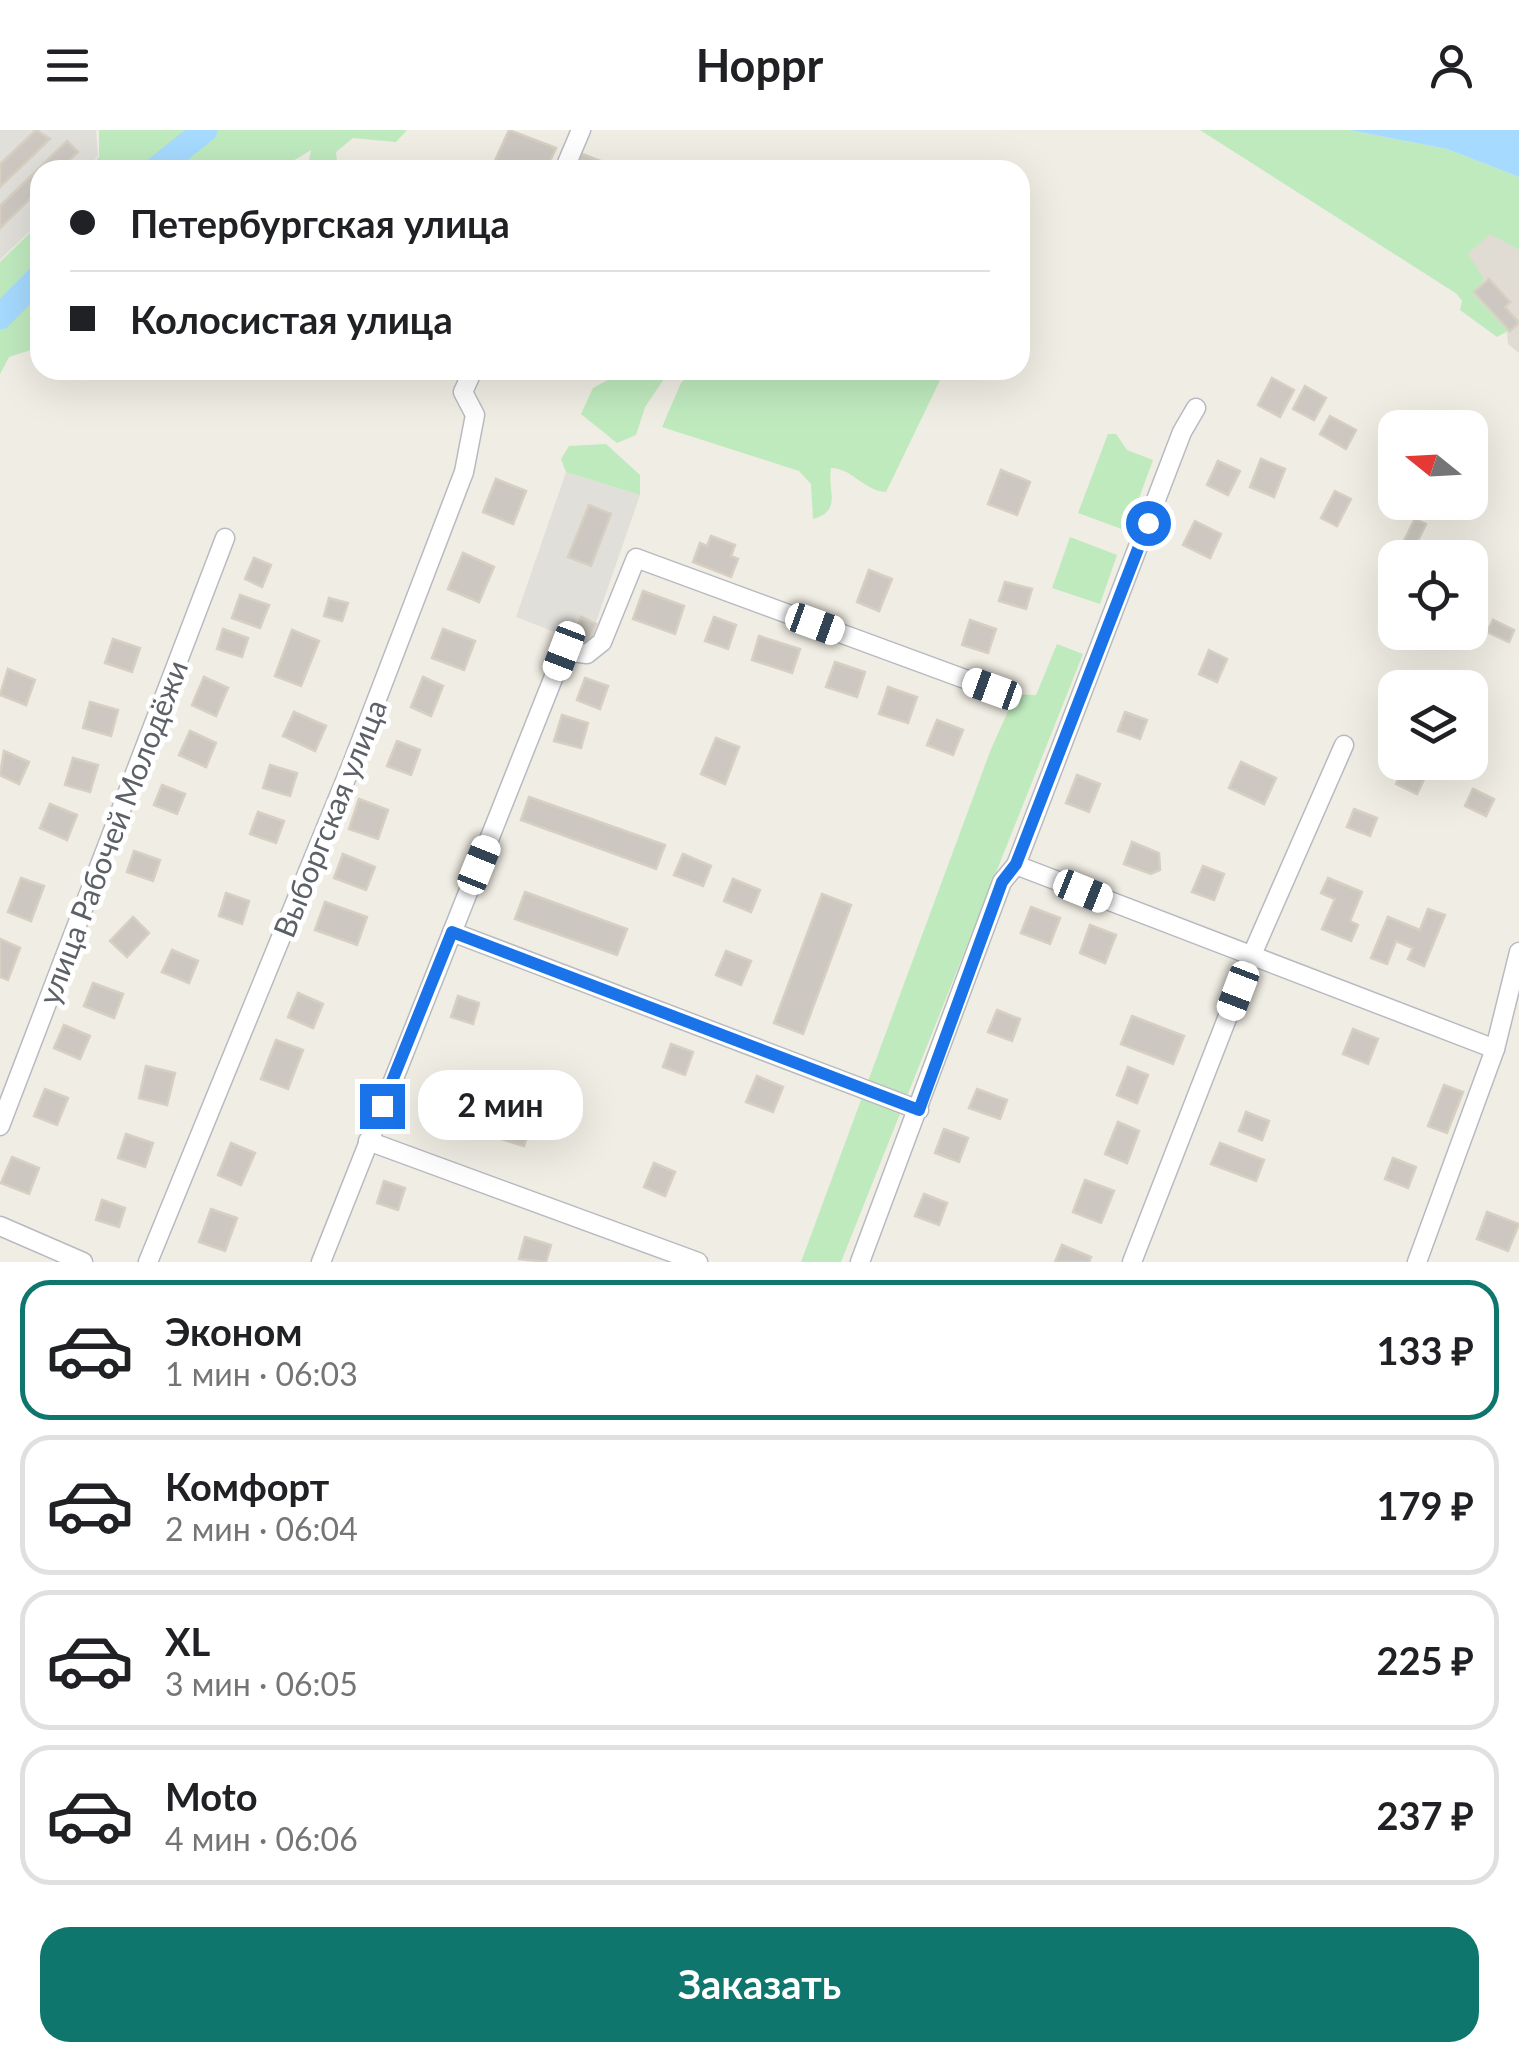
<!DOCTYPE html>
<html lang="ru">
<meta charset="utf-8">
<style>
body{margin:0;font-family:Lato,sans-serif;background:#f6f6f6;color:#202124;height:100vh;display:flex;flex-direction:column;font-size:38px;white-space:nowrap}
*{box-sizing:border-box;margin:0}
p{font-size:32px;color:#757577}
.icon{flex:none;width:55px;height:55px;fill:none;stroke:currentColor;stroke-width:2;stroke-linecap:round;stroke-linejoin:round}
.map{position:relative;height:1132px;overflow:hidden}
.sheet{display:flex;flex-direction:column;background:#fff;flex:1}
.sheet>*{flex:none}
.hud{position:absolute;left:30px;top:30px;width:1000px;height:220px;border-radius:30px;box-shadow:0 10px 40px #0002;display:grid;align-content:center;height:220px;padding:0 40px;background:#fff}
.needle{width:65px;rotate:288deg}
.tools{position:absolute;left:1378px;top:280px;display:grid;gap:20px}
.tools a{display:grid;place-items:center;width:110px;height:110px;border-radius:20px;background:#fff;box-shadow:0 10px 40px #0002;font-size:50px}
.end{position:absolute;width:45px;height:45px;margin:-22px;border:12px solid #1a73e8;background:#fff;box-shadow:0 0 0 5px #fff}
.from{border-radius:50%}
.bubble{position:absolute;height:70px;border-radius:30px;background:#fff;box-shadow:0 10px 40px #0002;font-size:32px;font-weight:700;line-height:70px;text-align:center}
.car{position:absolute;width:30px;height:60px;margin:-30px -15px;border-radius:12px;box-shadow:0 0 8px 2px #0007;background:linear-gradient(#fff 24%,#345 0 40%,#fff 0 76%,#345 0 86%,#fff 0)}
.hud b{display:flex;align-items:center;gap:35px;height:95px;font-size:38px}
.hud b+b{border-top:2px solid #e0e0e0}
.hud i{width:25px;height:25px;background:#202124}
ul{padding:18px 0 0;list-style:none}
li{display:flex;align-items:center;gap:30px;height:140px;margin:0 20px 15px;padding:0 20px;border:5px solid #e0e0e0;border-radius:30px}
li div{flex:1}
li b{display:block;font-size:38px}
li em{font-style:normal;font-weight:700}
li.active{border-color:#0f766e}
li>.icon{width:90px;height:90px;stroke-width:1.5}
.button{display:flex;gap:20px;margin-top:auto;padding:20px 40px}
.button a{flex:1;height:115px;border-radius:30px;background:#0f766e;color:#fff;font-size:40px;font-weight:700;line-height:115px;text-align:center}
header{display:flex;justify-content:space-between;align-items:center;height:130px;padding:0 40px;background:#fff;font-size:45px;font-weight:700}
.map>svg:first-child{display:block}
.industrial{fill:#e1dfd9}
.education{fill:#e0dcd3}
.green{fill:#bfeabe}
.water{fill:#a6daff}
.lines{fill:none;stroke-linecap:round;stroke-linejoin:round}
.river{stroke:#a6daff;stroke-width:25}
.building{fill:#ccc8c1;stroke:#d6cfc2;stroke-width:2.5}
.street-casing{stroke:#b7bbc0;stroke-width:21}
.street{stroke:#fff;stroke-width:18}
.route{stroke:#1a73e8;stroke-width:12}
.labels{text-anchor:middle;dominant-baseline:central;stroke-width:10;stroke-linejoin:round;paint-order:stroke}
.street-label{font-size:30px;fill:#5c6167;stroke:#fff}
</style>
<header><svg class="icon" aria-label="menu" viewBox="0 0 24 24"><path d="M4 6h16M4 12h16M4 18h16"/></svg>Hoppr<svg class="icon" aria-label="person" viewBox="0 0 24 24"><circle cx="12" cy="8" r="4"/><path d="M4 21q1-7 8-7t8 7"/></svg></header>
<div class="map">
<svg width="1519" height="1132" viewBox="0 0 1519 1132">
<rect width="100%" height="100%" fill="#f0ede4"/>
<g class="industrial">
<path d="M0,0H96L98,26L86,40H40V91L0,130Z"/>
<path d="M566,342L640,365L588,515L516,487Z"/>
</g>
<path class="education" d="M1490,103L1519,120V223L1508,214L1507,201L1473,164L1468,124Z"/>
<g class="green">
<path d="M99,0H407L396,12L353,8L336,22L338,40H307L311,20L278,40H87L99,27Z"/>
<path d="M1200,0H1349L1447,19L1519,47V120L1490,104L1468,124L1484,149L1473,164L1508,201L1497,207L1460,180L1462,171L1457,164Z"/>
<path d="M40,93V217L9,227L0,244V132Z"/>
<path d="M626,240H670L645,277L636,305L617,313L581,284L593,258Z"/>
<path d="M693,240H945L886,362C864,361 852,338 831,338C827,362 843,380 813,389L811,354L799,341L662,297L681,253Z"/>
<path d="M1108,304H1116L1127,320L1153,330L1127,401L1078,383Z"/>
<path d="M606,314L640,345V365L566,342L561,329L569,316Z"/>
<path d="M1070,407L1117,425L1100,474L1052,458Z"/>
<path d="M1057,514L1083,524L841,1132H801L991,619L1016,564L1036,565Z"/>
</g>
<path class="water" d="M1349,0H1519V47L1447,19Z"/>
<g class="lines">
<g class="river">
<path d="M155,40L205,0"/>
<path d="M0,187L40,146"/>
</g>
</g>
<g class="building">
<path d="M36,0L50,9L0,57V34Z"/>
<path d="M509,0L556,18L546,40H509L494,33Z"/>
<path d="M67,11L78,22L60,40H40V59L0,98V76Z"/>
<path d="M577,22L624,40H571Z"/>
<path d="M1489,149L1510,172L1505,177L1519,193L1510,201L1474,162Z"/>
<path d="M1272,248L1294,260L1280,287L1258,275Z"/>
<path d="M1305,256L1326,268L1314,290L1293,279Z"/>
<path d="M1330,286L1356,300L1346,319L1320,304Z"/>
<path d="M1261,329L1285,339L1274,367L1250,357Z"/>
<path d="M1218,331L1240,341L1228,365L1207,355Z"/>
<path d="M1001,340L1030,352L1017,385L988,374Z"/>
<path d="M496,349L526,361L513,394L483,382Z"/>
<path d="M1335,361L1351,369L1337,396L1321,388Z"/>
<path d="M589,375L611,384L591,436L568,427Z"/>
<path d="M1415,389L1426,394L1414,418L1403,413Z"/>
<path d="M1195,391L1221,404L1210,428L1183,415Z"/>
<path d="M711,406L735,415L731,426L738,429L731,447L693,432L700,413L707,416Z"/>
<path d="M463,423L494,437L479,472L448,459Z"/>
<path d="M254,428L271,435L262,457L245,449Z"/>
<path d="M1470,433L1486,441L1476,462L1470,459Z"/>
<path d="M869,440L892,449L879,481L857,472Z"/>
<path d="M1005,452L1032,459L1026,479L999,471Z"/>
<path d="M643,461L684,476L675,504L633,489Z"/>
<path d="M240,465L269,475L260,498L232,488Z"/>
<path d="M329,468L348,473L342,491L324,486Z"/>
<path d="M581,487L596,494L588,515L572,509Z"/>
<path d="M714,487L736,495L728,519L705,511Z"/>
<path d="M970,490L996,499L988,523L962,515Z"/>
<path d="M1493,490L1514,500L1509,512L1487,502Z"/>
<path d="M223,499L248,508L242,527L217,519Z"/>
<path d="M443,499L475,511L464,540L432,528Z"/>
<path d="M292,500L319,511L301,556L275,546Z"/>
<path d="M759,506L800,519L792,543L752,530Z"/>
<path d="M113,509L140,518L132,542L105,533Z"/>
<path d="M1209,520L1227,529L1217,552L1199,544Z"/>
<path d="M835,532L865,542L857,567L826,557Z"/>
<path d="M8,539L35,550L26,575L0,565Z"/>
<path d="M204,547L228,558L216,586L192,575Z"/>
<path d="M423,547L443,556L431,586L411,577Z"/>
<path d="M585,548L608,556L600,579L577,570Z"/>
<path d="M888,557L917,567L908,593L879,584Z"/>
<path d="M90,572L118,580L111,606L83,598Z"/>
<path d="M294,582L326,596L315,621L283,606Z"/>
<path d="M1125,582L1147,590L1140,609L1118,601Z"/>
<path d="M562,585L588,593L581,618L554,611Z"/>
<path d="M937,590L963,600L953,625L927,615Z"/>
<path d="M190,601L216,613L206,637L179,625Z"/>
<path d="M716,608L739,617L725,654L701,644Z"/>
<path d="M397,611L420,620L411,645L387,636Z"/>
<path d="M4,621L29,632L19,654L0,645Z"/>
<path d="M73,628L98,635L90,662L65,655Z"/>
<path d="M1241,632L1276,648L1264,674L1229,658Z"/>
<path d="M1406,632L1428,641L1417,664L1396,654Z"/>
<path d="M270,635L297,643L290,666L263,658Z"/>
<path d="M1077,645L1100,654L1089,682L1066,673Z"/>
<path d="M162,655L185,664L177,684L154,675Z"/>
<path d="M1473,659L1494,669L1486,686L1465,676Z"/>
<path d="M529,667L665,715L656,739L521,690Z"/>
<path d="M359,669L388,680L378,709L349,699Z"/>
<path d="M50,674L77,685L67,710L40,698Z"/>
<path d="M1354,679L1377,688L1370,706L1347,697Z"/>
<path d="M258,682L284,691L276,713L250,704Z"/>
<path d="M1132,712L1159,723L1160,740L1151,744L1124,734Z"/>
<path d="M134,721L160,730L153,751L127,742Z"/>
<path d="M343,724L375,737L366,760L334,748Z"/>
<path d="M683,724L711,736L703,756L674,745Z"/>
<path d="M1203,736L1224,744L1214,770L1192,762Z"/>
<path d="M21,748L44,756L31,791L8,782Z"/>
<path d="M1328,748L1362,762L1350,791L1358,795L1351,811L1322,799L1335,769L1321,763Z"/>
<path d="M733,749L760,760L751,782L724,771Z"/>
<path d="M525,762L627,799L617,825L515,789Z"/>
<path d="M226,763L249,771L242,794L219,786Z"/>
<path d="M822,764L851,775L803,904L774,893Z"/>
<path d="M325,772L367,787L357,815L315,800Z"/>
<path d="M1031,777L1060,788L1050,814L1021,803Z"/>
<path d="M1428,779L1445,785L1424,836L1408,829L1413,818L1396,811L1387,834L1371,828L1388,787L1420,800Z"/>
<path d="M133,787L149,803L127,827L110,811Z"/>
<path d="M1090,795L1116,805L1105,833L1080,823Z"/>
<path d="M0,809L20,818L8,850L0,847Z"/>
<path d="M172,820L198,831L189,853L162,842Z"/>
<path d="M726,821L751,831L741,855L716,845Z"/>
<path d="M93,853L123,864L114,888L84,876Z"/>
<path d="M298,863L323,874L313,898L288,887Z"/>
<path d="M458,866L479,873L473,894L451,887Z"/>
<path d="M997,880L1020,889L1012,911L988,902Z"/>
<path d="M1132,886L1184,906L1173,934L1121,914Z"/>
<path d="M64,895L90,906L80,929L54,918Z"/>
<path d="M1353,899L1378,909L1368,934L1343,924Z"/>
<path d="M276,910L303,920L288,959L261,949Z"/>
<path d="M671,914L693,922L685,945L663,937Z"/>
<path d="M146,936L175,943L167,975L139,968Z"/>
<path d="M1128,937L1148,945L1137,973L1117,965Z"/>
<path d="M757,946L783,957L773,982L746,972Z"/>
<path d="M1444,955L1463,962L1447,1003L1428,996Z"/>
<path d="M45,959L68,968L57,995L34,986Z"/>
<path d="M977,959L1007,970L1000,989L969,978Z"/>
<path d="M437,966L458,973L451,994L430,988Z"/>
<path d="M1246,982L1269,991L1262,1010L1239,1001Z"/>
<path d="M508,986L531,993L524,1016L501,1009Z"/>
<path d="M1118,992L1139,1001L1127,1033L1105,1024Z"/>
<path d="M944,999L968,1008L959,1032L935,1023Z"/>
<path d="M126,1004L153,1013L145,1037L118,1028Z"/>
<path d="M231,1013L255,1023L241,1055L218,1045Z"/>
<path d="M1220,1013L1264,1030L1256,1051L1211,1034Z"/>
<path d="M12,1027L39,1038L29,1064L1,1053Z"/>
<path d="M1393,1028L1416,1037L1408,1058L1385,1049Z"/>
<path d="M654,1033L675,1042L665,1066L644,1057Z"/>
<path d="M1085,1050L1114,1061L1101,1093L1073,1082Z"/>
<path d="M384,1051L405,1058L398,1080L377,1073Z"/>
<path d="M924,1064L947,1073L939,1095L915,1086Z"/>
<path d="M102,1070L125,1078L119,1097L96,1090Z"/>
<path d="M211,1079L237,1088L225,1121L199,1112Z"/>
<path d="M1487,1082L1519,1094L1508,1121L1477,1109Z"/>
<path d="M525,1107L551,1115L546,1132L519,1129Z"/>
<path d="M1062,1115L1091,1127L1089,1132H1055Z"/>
</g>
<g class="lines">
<g class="street-casing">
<g id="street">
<path d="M564,40L581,0"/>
<path d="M1016,735L1495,919"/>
<path d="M452,802L919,980"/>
<path d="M0,996L225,408"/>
<path d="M368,1011L698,1132"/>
<path d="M0,1096L83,1132"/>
<path d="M148,1132L352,634L464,342L475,285L463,262L473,240"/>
<path d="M321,1132L564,521L587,524L602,512L636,428L992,559"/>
<path d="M860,1132L1002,752L1016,735L1182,302L1196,278"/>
<path d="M1132,1132L1251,827L1344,615"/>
<path d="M1417,1132L1495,919L1519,822"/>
</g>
</g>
<use href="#street" class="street"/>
</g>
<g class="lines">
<path class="route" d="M382,976L452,802L919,980L1002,752L1016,734L1148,393"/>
</g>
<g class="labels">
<g class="street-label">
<text transform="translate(329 688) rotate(-68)">Выборгская улица</text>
<text transform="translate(112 702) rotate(-69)">улица Рабочей Молодёжи</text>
</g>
</g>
</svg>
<div class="tools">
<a><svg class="needle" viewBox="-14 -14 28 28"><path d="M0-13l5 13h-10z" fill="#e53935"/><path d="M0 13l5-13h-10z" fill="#757577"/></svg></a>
<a><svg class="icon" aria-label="locate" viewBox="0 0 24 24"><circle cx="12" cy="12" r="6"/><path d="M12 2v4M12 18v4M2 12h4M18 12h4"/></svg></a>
<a><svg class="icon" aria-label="layers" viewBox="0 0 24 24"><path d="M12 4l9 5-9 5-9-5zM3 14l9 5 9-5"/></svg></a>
</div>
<i class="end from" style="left:1148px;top:393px"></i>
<i class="end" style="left:382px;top:976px"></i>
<div class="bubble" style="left:418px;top:940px;width:165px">2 мин</div>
<i class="car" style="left:815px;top:494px;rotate:110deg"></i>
<i class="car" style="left:564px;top:521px;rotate:201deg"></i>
<i class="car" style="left:992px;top:559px;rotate:290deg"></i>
<i class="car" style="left:479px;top:735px;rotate:22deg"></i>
<i class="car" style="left:1083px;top:761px;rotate:112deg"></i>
<i class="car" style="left:1238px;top:861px;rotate:201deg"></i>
<div class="hud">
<b><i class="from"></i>Петербургская улица</b>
<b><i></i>Колосистая улица</b>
</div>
</div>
<section class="sheet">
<ul>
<li class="active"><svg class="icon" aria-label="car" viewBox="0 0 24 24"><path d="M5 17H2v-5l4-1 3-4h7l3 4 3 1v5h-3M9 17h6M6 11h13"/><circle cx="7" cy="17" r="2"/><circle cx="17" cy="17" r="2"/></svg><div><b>Эконом</b><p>1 мин · 06:03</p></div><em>133 ₽</em></li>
<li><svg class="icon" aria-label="car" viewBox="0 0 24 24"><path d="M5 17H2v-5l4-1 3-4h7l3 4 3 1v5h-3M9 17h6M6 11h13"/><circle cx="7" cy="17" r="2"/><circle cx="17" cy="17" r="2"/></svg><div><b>Комфорт</b><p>2 мин · 06:04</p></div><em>179 ₽</em></li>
<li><svg class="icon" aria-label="car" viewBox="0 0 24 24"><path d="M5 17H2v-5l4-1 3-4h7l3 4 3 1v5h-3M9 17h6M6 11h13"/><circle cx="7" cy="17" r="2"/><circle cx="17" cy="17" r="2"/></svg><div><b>XL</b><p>3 мин · 06:05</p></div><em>225 ₽</em></li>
<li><svg class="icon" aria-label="car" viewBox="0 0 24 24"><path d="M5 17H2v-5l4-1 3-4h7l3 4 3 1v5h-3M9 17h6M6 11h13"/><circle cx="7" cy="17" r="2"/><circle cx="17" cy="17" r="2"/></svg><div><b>Moto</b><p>4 мин · 06:06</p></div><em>237 ₽</em></li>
</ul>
<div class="button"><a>Заказать</a></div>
</section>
